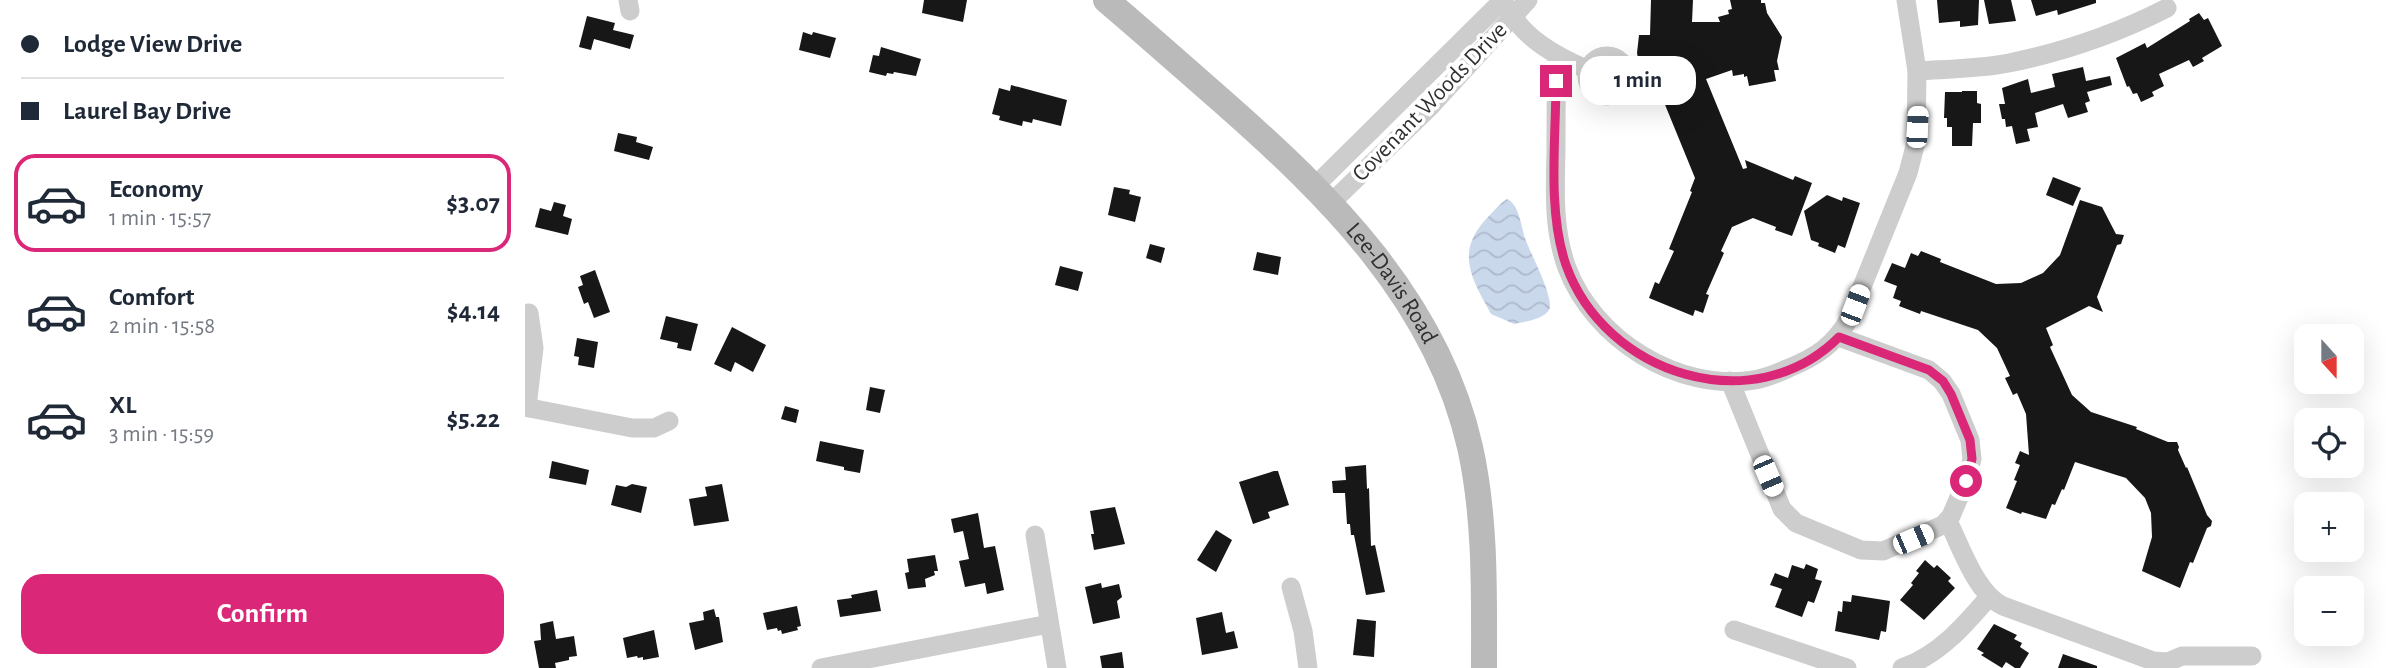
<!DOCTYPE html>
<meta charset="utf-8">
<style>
body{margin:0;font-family:"Alegreya Sans",sans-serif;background:#f2f2f3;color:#1f2937;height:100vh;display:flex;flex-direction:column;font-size:26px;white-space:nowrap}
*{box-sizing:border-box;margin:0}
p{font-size:23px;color:#747a83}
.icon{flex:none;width:38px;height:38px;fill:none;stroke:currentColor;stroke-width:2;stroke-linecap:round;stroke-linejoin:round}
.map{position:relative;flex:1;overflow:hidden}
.panel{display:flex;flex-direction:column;background:#fff;width:525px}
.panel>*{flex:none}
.hud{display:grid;align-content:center;height:154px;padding:0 21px;background:#fff}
.needle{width:46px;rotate:159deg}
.tools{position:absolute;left:1769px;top:324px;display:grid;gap:14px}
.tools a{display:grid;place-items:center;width:70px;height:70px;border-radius:14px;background:#fff;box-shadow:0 7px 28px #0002;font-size:35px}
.end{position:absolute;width:32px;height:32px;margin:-16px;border:9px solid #db2777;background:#fff;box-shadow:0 0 0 4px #fff}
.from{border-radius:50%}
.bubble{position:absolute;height:49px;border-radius:21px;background:#fff;box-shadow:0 7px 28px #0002;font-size:23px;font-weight:600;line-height:49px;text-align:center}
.car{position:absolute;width:21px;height:42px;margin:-21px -10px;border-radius:9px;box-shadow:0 0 5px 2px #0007;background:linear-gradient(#fff 24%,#345 0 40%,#fff 0 76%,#345 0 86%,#fff 0)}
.hud b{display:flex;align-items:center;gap:24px;height:66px;font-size:26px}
.hud b+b{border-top:2px solid #e0e1e3}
.hud i{width:18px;height:18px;background:#1f2937}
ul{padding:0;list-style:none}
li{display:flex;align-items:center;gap:21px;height:98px;margin:0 14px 10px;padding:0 7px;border:4px solid transparent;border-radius:21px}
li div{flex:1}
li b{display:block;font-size:26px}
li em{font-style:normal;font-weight:600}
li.active{border-color:#db2777}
li>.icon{width:63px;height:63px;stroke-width:1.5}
.action{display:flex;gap:14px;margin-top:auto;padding:14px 21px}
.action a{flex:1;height:80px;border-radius:21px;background:#db2777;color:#fff;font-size:28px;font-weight:600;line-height:80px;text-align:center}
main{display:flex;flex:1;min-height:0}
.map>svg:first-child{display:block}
.water{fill:url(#water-waves)}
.building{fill:#171717}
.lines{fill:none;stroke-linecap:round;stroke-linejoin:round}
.minor{stroke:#cdcdcd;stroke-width:19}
.secondary{stroke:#bababa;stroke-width:26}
.route{stroke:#db2777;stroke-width:9}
.labels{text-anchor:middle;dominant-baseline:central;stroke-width:7;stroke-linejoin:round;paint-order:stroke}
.street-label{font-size:24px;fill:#303030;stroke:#fff}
</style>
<main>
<section class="panel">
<div class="hud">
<b><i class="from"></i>Lodge View Drive</b>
<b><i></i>Laurel Bay Drive</b>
</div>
<ul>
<li class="active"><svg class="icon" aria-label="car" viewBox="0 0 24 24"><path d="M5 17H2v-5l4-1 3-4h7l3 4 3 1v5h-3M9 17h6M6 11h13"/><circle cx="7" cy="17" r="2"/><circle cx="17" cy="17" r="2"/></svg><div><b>Economy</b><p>1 min · 15:57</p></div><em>$3.07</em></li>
<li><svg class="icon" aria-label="car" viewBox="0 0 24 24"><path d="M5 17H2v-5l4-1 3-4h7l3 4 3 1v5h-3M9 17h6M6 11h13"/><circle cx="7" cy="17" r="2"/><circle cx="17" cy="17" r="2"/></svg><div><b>Comfort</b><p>2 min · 15:58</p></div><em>$4.14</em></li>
<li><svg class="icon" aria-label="car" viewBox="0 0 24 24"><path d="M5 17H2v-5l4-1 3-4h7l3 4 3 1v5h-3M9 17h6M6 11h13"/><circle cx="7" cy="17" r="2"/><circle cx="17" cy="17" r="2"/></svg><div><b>XL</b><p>3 min · 15:59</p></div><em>$5.22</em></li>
</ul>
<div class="action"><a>Confirm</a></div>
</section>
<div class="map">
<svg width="1861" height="668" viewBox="0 0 1861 668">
<defs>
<pattern id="water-waves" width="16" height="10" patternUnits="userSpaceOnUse" patternTransform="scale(1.75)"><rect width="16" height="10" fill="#cad8ec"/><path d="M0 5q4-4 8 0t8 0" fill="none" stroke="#aebacb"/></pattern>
</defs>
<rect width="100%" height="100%" fill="#fff"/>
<path class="water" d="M982,199C994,204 996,226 1000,238C1005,253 1030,298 1024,310C1019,319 999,322 989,324L966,314C946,278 930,252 962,218C968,212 974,204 982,199Z"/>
<g class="building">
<path d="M399,0H442L438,22L397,13Z"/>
<path d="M1126,0H1168L1167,22H1195L1193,17L1204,14L1203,10L1207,9L1205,0H1236V3H1240L1242,13L1257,37L1252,61L1254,70H1249L1251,81L1224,86L1222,76L1219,77V74L1208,76L1207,70L1181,79L1218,169L1222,168L1220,160L1268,180L1270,176L1287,183L1267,236L1250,230L1251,227L1228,218L1207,227L1196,251L1199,253L1181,294L1184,295L1178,313L1170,310L1168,316L1124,298L1130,282L1134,284L1149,251L1144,249L1167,192L1165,191L1170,178L1134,90L1126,94L1116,74L1112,53L1114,35H1125Z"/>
<path d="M1412,0H1454L1453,25L1435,27V21L1414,23Z"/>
<path d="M1459,0H1486L1491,21L1464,24Z"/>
<path d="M1506,0H1571V3L1533,15L1532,10L1511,16Z"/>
<path d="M1674,13L1679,20L1683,18L1697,46L1677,58L1679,61L1668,67L1664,60L1634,74L1639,86L1627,92L1629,96L1616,102L1612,93L1608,94L1604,86L1602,87L1591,58L1620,43L1622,48L1665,21L1664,19Z"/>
<path d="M62,16L90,23L88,30L109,35L105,49L69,39L66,50L54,47Z"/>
<path d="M278,32L287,35L288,32L311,38L305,58L274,50Z"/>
<path d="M356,47L396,59L391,76L369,72L368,74L362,73L361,76L344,72L348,55L354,56Z"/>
<path d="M1558,67L1561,81L1585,76L1587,85L1562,92L1565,101L1560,103L1563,112L1543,118L1538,104L1510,113L1513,127L1502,129L1505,141L1491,144L1487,126L1481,127L1480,119H1477L1474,104H1480L1477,88L1503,79L1506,93L1530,87L1527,74Z"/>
<path d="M486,85L542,100L536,126L508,119L507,123L498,121L497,126L474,120L475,116L467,114L474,88L485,91Z"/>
<path d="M1437,91H1452V103L1456,104V123H1448L1447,146H1427V127H1422V118H1419L1420,92H1437Z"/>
<path d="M93,133L112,137L111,142L128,147L124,160L89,151Z"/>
<path d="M1528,177L1556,188L1548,206L1521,195Z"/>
<path d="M589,187L605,190L604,194L616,197L610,222L583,215Z"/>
<path d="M1302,195L1317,201L1318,197L1335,203L1320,248L1313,245L1310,253L1293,246L1294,243L1286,240L1279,211Z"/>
<path d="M1555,200L1577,207L1591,234L1599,235L1596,244L1592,245L1572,297L1578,312L1564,306L1521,328L1528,345L1525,347L1547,395L1566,412L1612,427L1611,429L1643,442H1652L1654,447L1653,450L1661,468L1662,467L1682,515L1687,521L1686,526L1682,528L1668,563L1665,562L1655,588L1617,571L1627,537L1626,513L1620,498L1601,478L1550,462L1539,490L1537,489L1530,505L1527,504L1521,519L1497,512L1496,514L1481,508L1492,481L1489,480L1495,465L1490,463L1495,451L1504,455L1501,414L1492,393L1488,395L1480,378L1485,376L1472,348L1453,330L1396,311L1395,314L1374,306L1376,301L1368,298L1372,286L1359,281L1367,263L1380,268L1386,253L1393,256L1396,251L1416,259L1415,262L1471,284L1496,283L1518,273L1535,255Z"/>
<path d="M29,202L41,205L38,216L47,219L43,235L10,227L15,208L26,211Z"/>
<path d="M625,244L640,248L636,263L621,258Z"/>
<path d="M732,252L756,257L753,275L728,270Z"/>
<path d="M535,266L558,272L553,291L530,285Z"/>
<path d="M70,270L85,312L69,318L63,302L59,304L53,287L58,285L55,276Z"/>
<path d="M141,316L173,324L166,351L152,348L153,343L135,339Z"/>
<path d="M207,327L241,345L228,372L210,362L206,372L189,364Z"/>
<path d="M52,338L73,342L69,368L53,365L54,357L49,356Z"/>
<path d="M345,387L360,390L355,413L341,410Z"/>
<path d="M260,406L274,410L271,423L256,419Z"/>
<path d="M295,441L339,450L335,473L319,470V467L291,461Z"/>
<path d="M27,461L64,470L61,485L24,478Z"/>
<path d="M841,465L842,489L844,488L846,546L850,545L860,592L841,595L829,535H826L825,524H822L820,493H808L807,481L821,480L820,467Z"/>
<path d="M749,471H753L764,505L743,512L745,518L728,524L714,482Z"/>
<path d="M107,484L122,487L116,513L86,505L91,485L101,487Z"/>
<path d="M197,484L204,521L169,526L164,499L182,496L180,487Z"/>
<path d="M590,507L600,544L569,550L566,534H569L565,511Z"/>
<path d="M453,513L459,548L470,546L479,590L462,594L460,583L440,587L434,561L444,559L438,531L429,533L426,519Z"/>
<path d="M691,530L707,540L691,572L672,560Z"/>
<path d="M410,555L413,571H409L410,575L400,579L401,587L383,589L380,573L384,572L382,559Z"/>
<path d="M1400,560L1409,568L1412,565L1426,578L1423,581L1430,588L1399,620L1375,600L1388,585L1386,583L1394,573L1391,571Z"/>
<path d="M1281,564L1293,569L1290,579L1297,581L1289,603L1283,601L1277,617L1250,607L1257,589L1245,585L1250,573L1263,578L1267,565L1279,569Z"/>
<path d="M576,583L577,588L594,584L597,597L592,601L595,618L568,624L560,587Z"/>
<path d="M352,590L356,611L315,617L312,600L327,598L326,595Z"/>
<path d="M1327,595L1365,601L1361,632L1356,631L1354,640L1310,631L1313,611L1317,612L1318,601L1326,602Z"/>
<path d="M272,606L276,626L272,627L273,630L257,634L256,630L253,631L252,628L242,630L238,613Z"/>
<path d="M189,609L191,617H194L198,642L170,650L164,623L179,620L178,612Z"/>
<path d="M697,612L701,633L709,631L713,648L677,655L671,618Z"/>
<path d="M832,619L851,621L849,657L828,655Z"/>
<path d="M28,621L31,639L49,636L52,656L44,657V660L30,663L31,668H14L9,641L16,640L15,624Z"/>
<path d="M1469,624L1492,635L1489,639L1497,643L1495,647L1504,653L1495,668H1490L1481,662L1477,668L1456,655L1459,653L1452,649Z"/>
<path d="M129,630L134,657L118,660V657L113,658L112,656L102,658L98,638Z"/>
<path d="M597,652L599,668H577L575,656Z"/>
<path d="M1538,654L1572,666V668H1533Z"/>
</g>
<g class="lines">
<g class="minor">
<path d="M103,0L105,11"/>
<path d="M982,7C999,39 1031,56 1063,70"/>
<path d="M1032,56C1031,88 1031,120 1031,152C1030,191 1028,230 1042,268C1069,339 1152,392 1229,380C1241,378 1253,373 1264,368C1291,357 1309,345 1324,319L1383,173L1391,142L1392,71L1381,0"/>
<circle cx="1082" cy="76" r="20"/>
<path d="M1392,71C1422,69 1454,69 1484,63C1538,52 1593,33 1642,8"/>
<path d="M789,187L978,0"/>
<path d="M805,204L904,108L1003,0"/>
<path d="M1205,381L1257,509L1271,523L1336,550L1358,551L1418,525L1426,516L1441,481L1447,459L1445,440L1426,394L1417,381L1404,370L1314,337"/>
<path d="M0,407L107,428H129L144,421"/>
<path d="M2,407L9,348L4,313"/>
<path d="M1423,521C1436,547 1451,593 1478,606L1628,661L1643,662L1657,656H1727"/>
<path d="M510,535L532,668"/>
<path d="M766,587L778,631L783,668"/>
<path d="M1209,630L1322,668"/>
<path d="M296,668L524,624"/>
<path d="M1377,668C1414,655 1439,626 1464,597"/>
</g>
<path class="secondary" id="s1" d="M581,0C620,33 658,67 697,101C805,196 912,301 945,447C961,519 959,595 959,668"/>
</g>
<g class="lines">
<path class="route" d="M1031,81C1031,139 1022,210 1041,265C1080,375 1229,422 1314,337L1404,370L1418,381L1426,394L1445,440L1447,459L1441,481"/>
</g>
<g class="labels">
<g class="street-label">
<text transform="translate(905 102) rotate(-46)">Covenant Woods Drive</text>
<text stroke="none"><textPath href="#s1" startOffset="404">Lee-Davis Road</textPath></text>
</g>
</g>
</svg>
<div class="tools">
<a><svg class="needle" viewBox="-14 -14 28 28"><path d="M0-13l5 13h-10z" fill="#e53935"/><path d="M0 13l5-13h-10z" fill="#747a83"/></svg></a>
<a><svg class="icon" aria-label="locate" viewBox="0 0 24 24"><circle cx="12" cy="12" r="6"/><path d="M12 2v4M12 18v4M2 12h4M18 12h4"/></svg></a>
<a>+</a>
<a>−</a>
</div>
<i class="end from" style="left:1441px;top:481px"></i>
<i class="end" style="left:1031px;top:81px"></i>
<div class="bubble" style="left:1055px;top:56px;width:116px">1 min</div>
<i class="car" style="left:1392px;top:127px;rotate:3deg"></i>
<i class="car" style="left:1330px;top:305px;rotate:21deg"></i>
<i class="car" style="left:1243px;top:476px;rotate:157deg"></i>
<i class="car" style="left:1388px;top:539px;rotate:67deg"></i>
</div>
</main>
